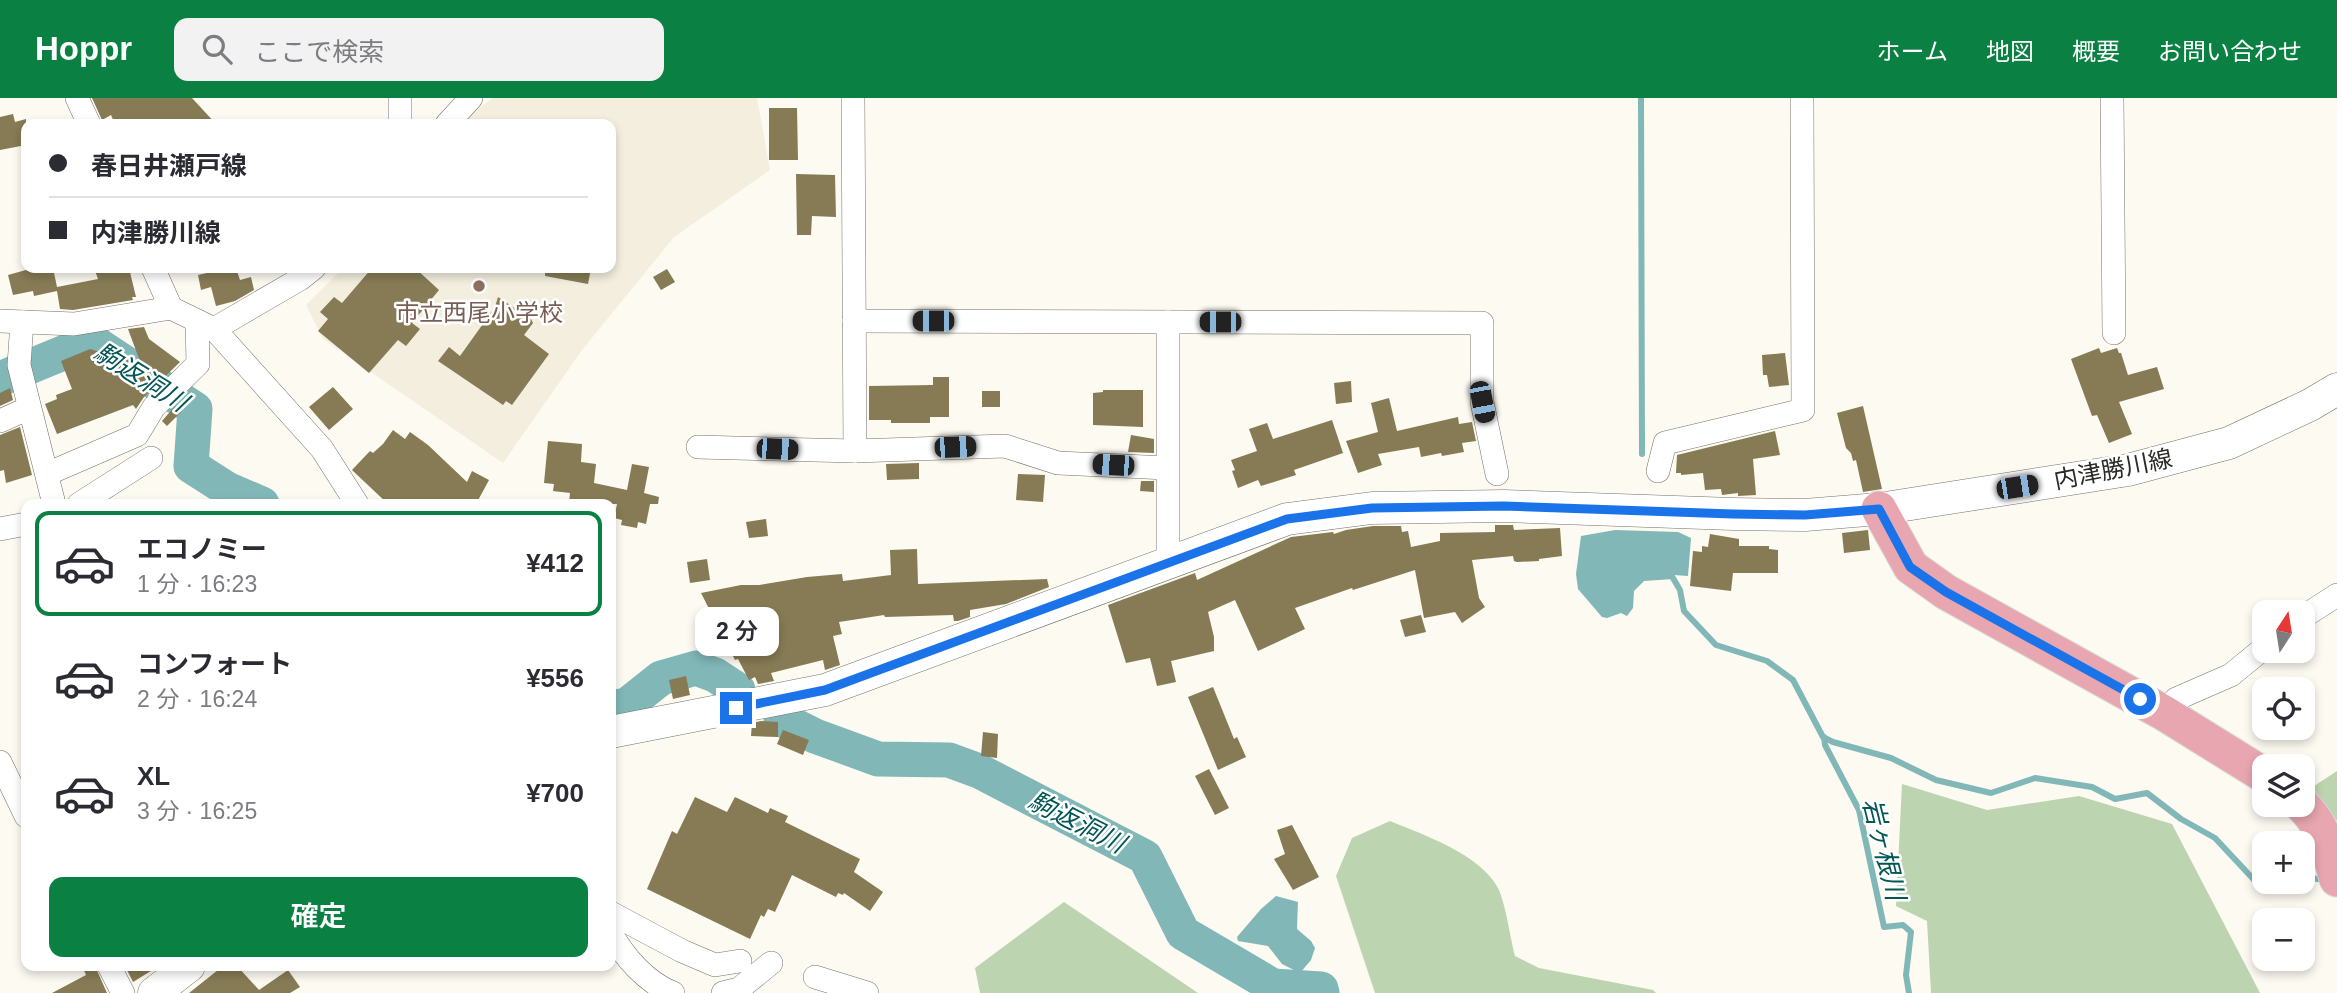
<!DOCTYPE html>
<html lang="ja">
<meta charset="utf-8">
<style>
body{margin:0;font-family:Helvetica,"Noto Sans JP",sans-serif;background:#f2f2f3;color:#2b2b33;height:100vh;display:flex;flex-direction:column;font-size:26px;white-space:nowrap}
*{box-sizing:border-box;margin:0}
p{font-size:23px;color:#7c7c81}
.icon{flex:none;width:38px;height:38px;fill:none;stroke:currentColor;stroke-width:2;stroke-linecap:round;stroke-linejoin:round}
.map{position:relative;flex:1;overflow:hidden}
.panel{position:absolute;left:21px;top:401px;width:595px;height:472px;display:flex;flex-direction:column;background:#fff;border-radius:14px;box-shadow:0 4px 10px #0003}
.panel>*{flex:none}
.banner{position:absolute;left:21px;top:21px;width:595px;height:154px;border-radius:14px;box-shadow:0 4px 10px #0003;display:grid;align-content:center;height:154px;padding:0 28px;background:#fff}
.needle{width:46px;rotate:12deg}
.tools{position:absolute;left:2252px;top:502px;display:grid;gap:14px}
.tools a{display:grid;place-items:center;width:63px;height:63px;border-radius:14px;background:#fff;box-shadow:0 4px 10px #0003;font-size:35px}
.end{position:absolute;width:32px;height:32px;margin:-16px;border:9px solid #1a73e8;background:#fff;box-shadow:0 0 0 4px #fff}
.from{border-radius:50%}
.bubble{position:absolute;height:49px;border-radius:14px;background:#fff;box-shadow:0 4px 10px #0003;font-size:23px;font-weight:600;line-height:49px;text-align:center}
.car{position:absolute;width:21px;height:42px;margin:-21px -10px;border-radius:9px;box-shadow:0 0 5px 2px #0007;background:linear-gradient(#222 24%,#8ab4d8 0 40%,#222 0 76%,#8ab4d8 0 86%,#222 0)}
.banner b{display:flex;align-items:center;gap:24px;height:66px;font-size:26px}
.banner b+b{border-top:2px solid #e1e1e2}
.banner i{width:18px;height:18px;background:#2b2b33}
ul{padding:12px 0 0;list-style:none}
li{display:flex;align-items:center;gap:21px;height:105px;margin:0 14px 10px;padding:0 14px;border:4px solid transparent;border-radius:14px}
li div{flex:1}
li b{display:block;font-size:26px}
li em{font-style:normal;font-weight:600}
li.selected{border-color:#0b8043}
li>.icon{width:63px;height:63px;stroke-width:1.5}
.button{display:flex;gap:14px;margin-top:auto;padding:14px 28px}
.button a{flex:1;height:80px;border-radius:14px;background:#0b8043;color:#fff;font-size:28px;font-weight:600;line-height:80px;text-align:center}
header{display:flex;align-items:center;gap:42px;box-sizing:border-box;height:98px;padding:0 35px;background:#0b8043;color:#fff}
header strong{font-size:33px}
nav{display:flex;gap:38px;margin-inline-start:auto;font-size:24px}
.search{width:490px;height:63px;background:#f2f2f3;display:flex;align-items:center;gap:18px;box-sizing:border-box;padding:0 24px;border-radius:14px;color:#7c7c81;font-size:26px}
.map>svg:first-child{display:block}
.built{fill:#f3eede}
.forest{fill:#bcd4af}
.water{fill:#81b7b7}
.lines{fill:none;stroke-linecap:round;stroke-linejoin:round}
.stream{stroke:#81b7b7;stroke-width:6}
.river{stroke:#81b7b7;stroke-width:35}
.building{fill:#867b54}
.minor-casing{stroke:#74726a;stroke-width:24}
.secondary-casing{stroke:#74726a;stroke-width:33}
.primary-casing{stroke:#d9d9d8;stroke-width:37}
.minor{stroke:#fff;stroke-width:23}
.secondary{stroke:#fff;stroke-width:32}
.primary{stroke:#e8a6b0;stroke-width:35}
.route{stroke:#1a73e8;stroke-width:9}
.education-dot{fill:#8d6e63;stroke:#fff;stroke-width:2.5}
.labels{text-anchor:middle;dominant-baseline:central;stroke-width:5;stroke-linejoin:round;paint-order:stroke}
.education-label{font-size:24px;fill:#785e54;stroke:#fff}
.street-label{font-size:24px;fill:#2b2a27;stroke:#fff}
.water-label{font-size:26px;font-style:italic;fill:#035656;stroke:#fff}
</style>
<header>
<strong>Hoppr</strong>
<div class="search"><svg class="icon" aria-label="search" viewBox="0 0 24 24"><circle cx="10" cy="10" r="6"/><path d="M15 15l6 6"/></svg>ここで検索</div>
<nav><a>ホーム</a><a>地図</a><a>概要</a><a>お問い合わせ</a></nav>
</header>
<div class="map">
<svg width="2337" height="895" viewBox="0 0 2337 895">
<rect width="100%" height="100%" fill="#fcfaf1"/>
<path class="built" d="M493,0H757L770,72L674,139L582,252L503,365L323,241L306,207L343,170H611V26H462L473,14Z"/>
<g class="forest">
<path d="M2337,673V723L2308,692Z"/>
<path d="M1902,686L1987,712L2079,698L2172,726L2260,895H1931L1927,823L1896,808Z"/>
<path d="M1390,723C1424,737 1480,756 1498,790C1506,807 1510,839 1515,858L1539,870L1653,892L1656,895H1375L1336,778L1352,740Z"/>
<path d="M1064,804L1198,895H980L975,870Z"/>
</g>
<g class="water">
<path d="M1615,432L1678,434L1691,440L1688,478L1674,477L1673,481L1644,483L1634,493L1633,510L1627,518L1621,515L1607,520L1602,519L1578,491L1576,476L1581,438Z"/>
<path d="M1276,798L1298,804L1297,831L1311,843L1315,850L1311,862L1300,875L1282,866L1268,848L1238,843L1237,839L1261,811Z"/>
</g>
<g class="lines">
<g class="stream">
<path d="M1641,0L1642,356"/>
<path d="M1670,475L1680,492L1684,513L1716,547L1767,563L1793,582L1823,639L1833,644L1891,660L1936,682L1991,695L2035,680L2092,689L2115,701L2147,695L2181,721L2215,740L2257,785L2275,787L2285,784"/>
<path d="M1824,639L1825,647L1859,712L1884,829L1903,827L1911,834L1906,877L1909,895"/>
<path d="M2303,779L2325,782"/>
</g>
<g class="river">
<path d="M0,281L92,243L195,311L191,368L227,391L262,406"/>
<path d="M611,610L627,607L661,580L696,570L715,577L738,592"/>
<path d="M781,621L815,638L878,661L949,662L979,673L1145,759L1183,835L1273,888L1321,891L1322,895"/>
</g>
</g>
<g class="building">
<path d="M92,0H192L216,26H115L111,17L102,22Z"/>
<path d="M769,10H797L798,62H769Z"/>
<path d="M13,16L15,24L26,21V47L0,52V19Z"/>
<path d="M796,76L835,77L836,119L812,118L811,137H797Z"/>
<path d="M33,170H53L57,189L98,181L94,170H129L136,199H132L133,202L73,212L60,211L57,193L34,198L33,193L13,197L8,177Z"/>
<path d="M206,170H236L240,182L251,179L254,192L235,203L216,208L211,189L201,192L198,177L207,175Z"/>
<path d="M372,170H415L439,192L412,225L420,231L406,248L398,242L369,275L318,233L328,221L320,214L334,199L342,205Z"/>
<path d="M545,170H591L588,186L545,178Z"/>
<path d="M667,171L675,184L661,192L653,179Z"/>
<path d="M498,199L531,221L533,225L524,237L549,256L512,307L506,303L503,307L438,263L449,249L460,258L495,209Z"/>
<path d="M144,229L149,241L180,264L144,299L136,311L133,307L57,336L45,306L57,301L56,297L72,291L61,263L90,251L141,266L128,231Z"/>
<path d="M2099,250L2101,255L2117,250L2119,255H2121L2128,277L2157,269L2164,291L2119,304L2132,336L2109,345L2097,317L2092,318L2071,261Z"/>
<path d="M1785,255L1789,287L1769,289L1767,277H1763L1762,257Z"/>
<path d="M933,279H949V319H930V325H891V322H869V288L933,287Z"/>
<path d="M1351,283L1352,304L1336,306L1334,285Z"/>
<path d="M333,289L353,311L329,332L309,309Z"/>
<path d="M10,290L13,302L0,308V295Z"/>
<path d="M1103,292H1143V329L1093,327V295L1103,294Z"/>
<rect x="982" y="293" width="18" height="16"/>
<path d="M1389,300L1397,333L1458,319L1459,326L1472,324L1476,343L1462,345L1464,354L1442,358L1441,355L1421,359L1419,349L1378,356L1382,367L1358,375L1346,343L1378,334L1371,305Z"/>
<path d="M175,308L181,314L167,328L162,323Z"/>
<path d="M1863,308L1882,391L1863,394L1856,362L1853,363L1851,355L1846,350L1837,315Z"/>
<path d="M1332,322L1343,355L1294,372L1296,377L1274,384L1261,388L1258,382L1238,390L1232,373L1235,372L1231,362L1257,353L1249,331L1267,325L1273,341Z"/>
<path d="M20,329L32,377L6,385L4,372L0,373V337Z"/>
<path d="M393,332L405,341L410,334L428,347L467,384L472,373L489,382L476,406H388L352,372L370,353L373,355L383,346Z"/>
<path d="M1775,333L1780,357L1753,361L1756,397L1738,398V395L1722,397L1721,391L1705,392L1703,375L1681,377V375H1676L1677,357Z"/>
<path d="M1131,337L1154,341V355L1128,354Z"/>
<path d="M548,343L582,346L581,364L596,366L594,385L627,392L632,366L649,369L644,395L659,399L658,406H650L646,426L638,424L637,430L621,427L622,422L614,420L617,406H569L570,395L553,393L554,386L544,385Z"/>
<path d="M919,365V381L887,382L886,366Z"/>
<path d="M1018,376L1045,377L1043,404L1016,402Z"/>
<path d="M1141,383H1154V394L1140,393Z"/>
<path d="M766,421L768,438L749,440L746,424Z"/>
<path d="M1495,427H1513L1514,432L1560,430L1562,458L1539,461V463L1517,464L1514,463L1513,458L1472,462L1479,500L1485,509L1462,525L1455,514L1424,520L1415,472L1353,492L1352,490L1295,510L1305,531L1258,553L1235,502L1208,514L1214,539V553L1171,563L1176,584L1157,588L1150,560L1126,565L1108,507L1195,475L1197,482L1291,439L1333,434L1334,436L1346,432L1373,428H1401L1402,434L1408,433L1411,449L1440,443V435L1495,434Z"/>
<path d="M1868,432L1870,452L1844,455L1842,435Z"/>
<path d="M1710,436L1739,441V448H1769V451L1778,452V475H1733L1731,493L1690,488L1693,453L1702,454V448L1708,449Z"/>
<path d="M917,451L918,486L1047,481L1049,489L1006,506L970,512V519L958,523H954L953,517L885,519L884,517L839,524L842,536L833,538L840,567L825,572L823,562L771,575L774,583L758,586L755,579L749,582L738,561L735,562L701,495L741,487H759L807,479L842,476L843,483L891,477L890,452Z"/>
<path d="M707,461L710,482L690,485L687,464Z"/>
<path d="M1421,517L1426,534L1405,539L1400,522Z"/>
<path d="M686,578L690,597L673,601L669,582Z"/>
<path d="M1213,589L1234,641L1237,639L1246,659L1218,672L1188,599Z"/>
<path d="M761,623L778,624V639L751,638L752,625Z"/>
<path d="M783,632L809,642L803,657L777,646Z"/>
<path d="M983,634L998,636L997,660L981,658Z"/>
<path d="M1209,671L1229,710L1215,717L1195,678Z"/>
<path d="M695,699L727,714L735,699L768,715L770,710L788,718L785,724L860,761L854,774L883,794L870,813L844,795L843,797L838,795L836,799L792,777L775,814L768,811L764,819L761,817L750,841L647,791L672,733L677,736Z"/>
<path d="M1292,727L1319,779L1293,792L1274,761L1285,756L1277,732Z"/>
<path d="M82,868H95L107,895H52L86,877Z"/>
<path d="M125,868H159L133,884Z"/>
<path d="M223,868H237L259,892L288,872L300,889L290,895H189Z"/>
</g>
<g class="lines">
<g class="minor-casing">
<g id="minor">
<path d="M77,0L89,26"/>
<path d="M400,0V26"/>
<path d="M853,0L855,353"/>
<path d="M2112,0L2114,235"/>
<path d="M447,26L471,0"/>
<path d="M153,170L171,210L214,231L322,351L357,406"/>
<path d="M0,223L74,226L171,210"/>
<path d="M854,223L1482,225V304L1497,376"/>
<path d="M22,224L19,267L54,406"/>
<path d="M1168,224V464"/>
<path d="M214,231L300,181L314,170"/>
<path d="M0,323L29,310"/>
<path d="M698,349L855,353L1005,348L1058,365L1167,370"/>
<path d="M1658,373L1665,345L1803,312L1802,0"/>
<path d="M47,376L137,337L154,309L198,266L197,223"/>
<path d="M79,406L151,360"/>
<path d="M0,431L26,426"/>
<path d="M2303,519L2337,497"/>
<path d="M2164,615L2176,601L2231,577L2264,550"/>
<path d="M0,664L26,718"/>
<path d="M611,815L682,853L715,867L740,863"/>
<path d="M611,835C624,859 647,885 673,895"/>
<path d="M109,868L123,895"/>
<path d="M815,879L867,895"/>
<path d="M723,895L739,891L771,865"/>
</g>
</g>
<g class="secondary-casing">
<g id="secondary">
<path d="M611,634L825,592L1287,421L1372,410L1504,408L1733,416L1805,417L1879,411L2128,372L2229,345L2310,307L2337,291"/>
<path d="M154,895L189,868"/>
</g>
</g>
<g class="primary-casing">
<g id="primary">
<path d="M1879,411L1911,469L1946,494L2164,615L2264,677"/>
<path d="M2302,707C2324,728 2329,753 2337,781"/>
</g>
</g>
<use href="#minor" class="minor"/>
<use href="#secondary" class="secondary"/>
<use href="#primary" class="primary"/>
</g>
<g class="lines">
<path class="route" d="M736,610L825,592L1287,421L1372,410L1504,408L1733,416L1805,417L1879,411L1910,469L1946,494L2140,601"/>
</g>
<circle class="education-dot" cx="479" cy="188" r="7"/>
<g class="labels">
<g class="education-label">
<text x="479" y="214">市立西尾小学校</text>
</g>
<g class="street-label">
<text transform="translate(2113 371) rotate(-11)">内津勝川線</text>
</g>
<g class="water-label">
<text transform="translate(141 279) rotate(32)">駒返洞川</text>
<text transform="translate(1077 724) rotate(27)">駒返洞川</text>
<text transform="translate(1884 751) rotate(76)">岩ヶ根川</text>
</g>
</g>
</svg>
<div class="tools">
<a><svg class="needle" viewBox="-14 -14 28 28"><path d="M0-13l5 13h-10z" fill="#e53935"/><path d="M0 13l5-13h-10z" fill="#7c7c81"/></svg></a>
<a><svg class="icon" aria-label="locate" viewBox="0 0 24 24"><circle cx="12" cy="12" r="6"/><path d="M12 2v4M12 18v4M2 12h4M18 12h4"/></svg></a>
<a><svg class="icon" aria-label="layers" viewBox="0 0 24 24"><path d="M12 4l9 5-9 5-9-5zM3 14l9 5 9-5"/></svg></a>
<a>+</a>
<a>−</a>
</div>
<i class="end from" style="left:2140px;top:601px"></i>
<i class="end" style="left:736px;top:610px"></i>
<div class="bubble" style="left:695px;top:509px;width:84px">2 分</div>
<i class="car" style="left:933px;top:223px;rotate:270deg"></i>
<i class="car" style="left:1220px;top:224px;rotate:270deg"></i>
<i class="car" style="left:1482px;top:304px;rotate:169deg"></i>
<i class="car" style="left:955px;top:349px;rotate:88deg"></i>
<i class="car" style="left:777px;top:351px;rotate:92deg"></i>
<i class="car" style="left:1113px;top:367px;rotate:273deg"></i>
<i class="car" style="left:2017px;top:389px;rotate:81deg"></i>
<div class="banner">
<b><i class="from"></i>春日井瀬戸線</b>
<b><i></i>内津勝川線</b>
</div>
<section class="panel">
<ul>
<li class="selected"><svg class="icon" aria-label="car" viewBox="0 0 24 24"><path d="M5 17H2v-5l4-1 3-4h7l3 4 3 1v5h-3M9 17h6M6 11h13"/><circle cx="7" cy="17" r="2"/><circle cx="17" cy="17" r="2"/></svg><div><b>エコノミー</b><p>1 分 · 16:23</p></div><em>¥412</em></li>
<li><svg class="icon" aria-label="car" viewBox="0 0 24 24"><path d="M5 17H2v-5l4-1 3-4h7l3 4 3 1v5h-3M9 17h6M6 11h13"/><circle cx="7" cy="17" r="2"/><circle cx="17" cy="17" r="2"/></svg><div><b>コンフォート</b><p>2 分 · 16:24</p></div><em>¥556</em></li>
<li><svg class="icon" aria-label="car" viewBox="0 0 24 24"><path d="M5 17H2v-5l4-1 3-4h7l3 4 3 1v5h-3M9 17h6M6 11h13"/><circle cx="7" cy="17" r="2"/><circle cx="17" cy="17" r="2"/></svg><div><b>XL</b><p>3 分 · 16:25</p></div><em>¥700</em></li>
</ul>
<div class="button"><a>確定</a></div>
</section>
</div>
